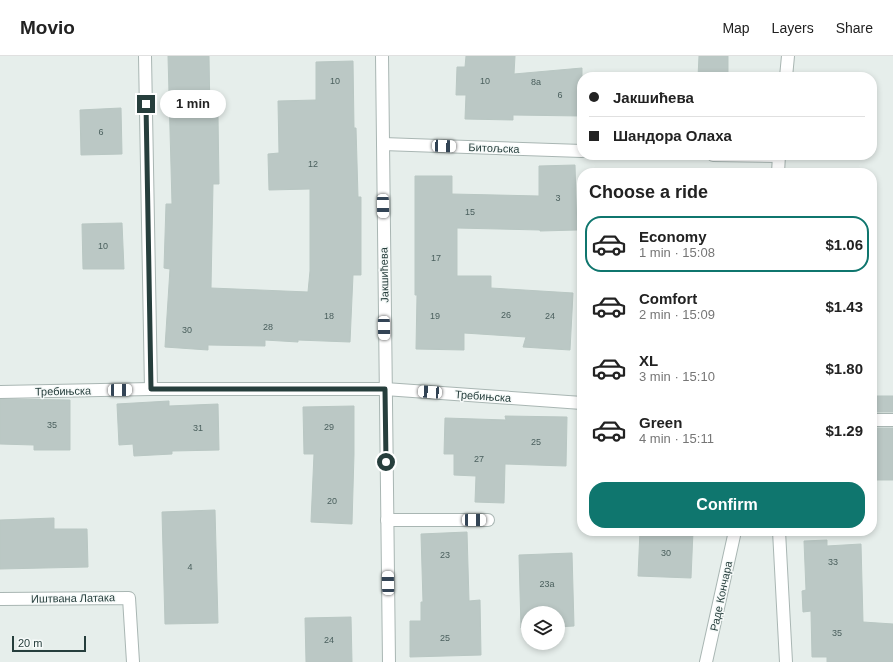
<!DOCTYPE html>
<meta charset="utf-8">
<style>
body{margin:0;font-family:Arial,sans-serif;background:#f2f2f2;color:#222;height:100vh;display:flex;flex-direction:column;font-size:15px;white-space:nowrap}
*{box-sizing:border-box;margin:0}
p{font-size:13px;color:#767676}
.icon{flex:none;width:22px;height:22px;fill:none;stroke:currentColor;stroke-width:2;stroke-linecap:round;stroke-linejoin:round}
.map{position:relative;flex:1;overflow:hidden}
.drawer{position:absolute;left:577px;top:112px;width:300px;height:368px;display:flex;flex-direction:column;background:#fff;border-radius:16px;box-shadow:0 2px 6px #0003}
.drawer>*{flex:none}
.top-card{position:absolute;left:577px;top:16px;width:300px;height:88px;border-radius:16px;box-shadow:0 2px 6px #0003;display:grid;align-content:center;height:88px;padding:0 12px;background:#fff}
.tools{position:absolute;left:521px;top:550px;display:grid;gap:8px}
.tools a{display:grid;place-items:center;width:44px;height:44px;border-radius:50%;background:#fff;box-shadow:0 2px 6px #0003;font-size:20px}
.scale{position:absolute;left:12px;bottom:10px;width:74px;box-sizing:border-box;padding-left:4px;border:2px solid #263e3c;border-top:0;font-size:11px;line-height:14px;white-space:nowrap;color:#263e3c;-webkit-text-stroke:3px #f6faf9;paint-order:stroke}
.end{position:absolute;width:18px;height:18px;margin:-9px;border:5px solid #263e3c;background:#fff;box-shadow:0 0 0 2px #fff}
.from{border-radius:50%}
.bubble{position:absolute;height:28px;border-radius:14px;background:#fff;box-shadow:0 2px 6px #0003;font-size:13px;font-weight:700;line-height:28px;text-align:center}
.car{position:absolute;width:12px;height:24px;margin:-12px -6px;border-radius:5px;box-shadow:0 0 3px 1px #0007;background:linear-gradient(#fff 24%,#345 0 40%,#fff 0 76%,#345 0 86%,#fff 0)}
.top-card b{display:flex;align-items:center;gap:14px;height:38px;font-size:15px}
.top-card b+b{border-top:1px solid #e0e0e0}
.top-card i{width:10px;height:10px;background:#222}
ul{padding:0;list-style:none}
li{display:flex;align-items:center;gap:12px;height:56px;margin:0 8px 6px;padding:0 4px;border:2px solid transparent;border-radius:16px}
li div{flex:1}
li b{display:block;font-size:15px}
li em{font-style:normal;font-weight:700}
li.current{border-color:#0f766e}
li>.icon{width:36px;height:36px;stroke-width:1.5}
h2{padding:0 12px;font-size:18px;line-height:48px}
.button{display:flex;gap:8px;margin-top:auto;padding:8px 12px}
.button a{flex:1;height:46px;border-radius:16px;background:#0f766e;color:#fff;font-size:16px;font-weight:700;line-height:46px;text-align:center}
header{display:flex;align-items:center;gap:24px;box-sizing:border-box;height:56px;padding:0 20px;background:#fff;border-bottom:1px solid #e0e0e0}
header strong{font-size:19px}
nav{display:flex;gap:22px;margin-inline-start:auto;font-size:14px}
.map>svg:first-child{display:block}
.building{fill:#bbc8c5;stroke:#b9c7c3}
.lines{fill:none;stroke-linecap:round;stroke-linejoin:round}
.minor-casing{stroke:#a9b6b3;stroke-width:14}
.minor{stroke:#fff;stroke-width:12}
.route{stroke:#263e3c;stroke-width:5}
.labels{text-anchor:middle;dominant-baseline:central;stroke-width:3;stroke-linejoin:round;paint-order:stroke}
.number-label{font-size:9px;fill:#4b605e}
.street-label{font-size:11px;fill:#263e3c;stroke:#f6faf9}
</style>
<header>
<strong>Movio</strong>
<nav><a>Map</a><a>Layers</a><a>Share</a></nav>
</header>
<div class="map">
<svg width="893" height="606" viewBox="0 0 893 606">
<rect width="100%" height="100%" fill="#e6eeeb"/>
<g class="building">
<path d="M168,0H209L210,60H218L219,128H213L211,232L308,236L310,215V133L269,134L268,98L279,97L278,45L316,44V6L353,5L354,72H356L358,141H361V219H353L350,286L298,284V286L265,284V290L208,289V294L165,291L170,213L164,212L166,148H172Z"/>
<path d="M466,0H515L514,18L582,12V60L513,59V64L465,63L466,39H456L457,11H465Z"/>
<path d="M699,0H728V21H698Z"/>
<path d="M121,52L122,98L81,99L80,54Z"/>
<path d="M575,109L577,174L540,175V174L457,172V220H491V232L573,237L570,294L523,291L526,281L464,277V294L416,293L417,239H415V120H452V138L539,140V110Z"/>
<path d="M122,167L124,213H83L82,168Z"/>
<path d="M877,340H893V356H876Z"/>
<path d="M0,343L70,344V394H34V389L0,388Z"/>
<path d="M169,345V350L218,348L219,394L172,395V398L134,400L133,388L119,389L117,348Z"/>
<path d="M354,350V398L352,468L311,466L314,398H304L303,351Z"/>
<path d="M505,360L567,361L566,410L505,408L504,447L475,446L476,420L454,419V398H444L445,362L506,364Z"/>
<path d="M875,372H893V424H873Z"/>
<path d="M215,454L218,567L165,568L162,456Z"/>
<path d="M54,462V473H87L88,511L0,513V464Z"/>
<path d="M640,475H693L691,522L638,520Z"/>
<path d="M467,476L469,545L480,544L481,599L410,601V565H421V546H423L421,478Z"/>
<path d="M827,484V490L861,488L863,566L893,568V606H827V601H812L811,555L803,556L802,535L806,534L804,485Z"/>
<path d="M572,497L574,570L558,571V557H528V572H521L519,499Z"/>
<path d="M351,561L352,606H306L305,562Z"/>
</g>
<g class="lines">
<g class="minor-casing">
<g id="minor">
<path d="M145,0L151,333"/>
<path d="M382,0L389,606"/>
<path d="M786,21L788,0"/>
<path d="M383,88L582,95"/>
<path d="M713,99L779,100"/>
<path d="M778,117L779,99"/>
<path d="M0,336L151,333H385L582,347"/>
<path d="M872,364H893"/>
<path d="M387,464H488"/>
<path d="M779,475L786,606"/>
<path d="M0,543L129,542L133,606"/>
<path d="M706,606L735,475"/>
</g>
</g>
<use href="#minor" class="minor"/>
</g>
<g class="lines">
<path class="route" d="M146,48L151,333H385L386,406"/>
</g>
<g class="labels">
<g class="number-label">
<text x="335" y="25">10</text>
<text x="485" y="25">10</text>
<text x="536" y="26">8a</text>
<text x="560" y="39">6</text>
<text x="101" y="76">6</text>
<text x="313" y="108">12</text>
<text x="558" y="142">3</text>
<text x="470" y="156">15</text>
<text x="103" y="190">10</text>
<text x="436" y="202">17</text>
<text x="506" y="259">26</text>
<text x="329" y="260">18</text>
<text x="435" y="260">19</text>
<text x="550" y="260">24</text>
<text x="268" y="271">28</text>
<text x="187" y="274">30</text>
<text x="52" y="369">35</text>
<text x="329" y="371">29</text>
<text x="198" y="372">31</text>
<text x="536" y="386">25</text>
<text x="479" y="403">27</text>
<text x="332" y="445">20</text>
<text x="666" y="497">30</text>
<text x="445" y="499">23</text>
<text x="833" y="506">33</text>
<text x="190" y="511">4</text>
<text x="547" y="528">23a</text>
<text x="837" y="577">35</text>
<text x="445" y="582">25</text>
<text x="329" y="584">24</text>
</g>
<g class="street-label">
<text transform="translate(494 92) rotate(2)">Битољска</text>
<text transform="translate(384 219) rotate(-91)">Јакшићева</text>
<text transform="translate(63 335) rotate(-1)">Требињска</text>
<text transform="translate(483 340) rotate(4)">Требињска</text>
<text transform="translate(721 540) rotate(-78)">Раде Кончара</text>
<text transform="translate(73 542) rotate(-1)">Иштвана Латака</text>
</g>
</g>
</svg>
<div class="tools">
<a><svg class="icon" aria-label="layers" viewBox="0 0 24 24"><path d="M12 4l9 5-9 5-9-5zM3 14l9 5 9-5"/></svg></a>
</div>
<div class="scale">20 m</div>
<i class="end from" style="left:386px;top:406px"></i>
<i class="end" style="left:146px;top:48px"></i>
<div class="bubble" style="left:160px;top:34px;width:66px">1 min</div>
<i class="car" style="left:444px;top:90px;rotate:92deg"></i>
<i class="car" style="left:383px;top:150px;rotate:179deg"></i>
<i class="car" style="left:384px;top:272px;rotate:179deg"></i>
<i class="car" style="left:120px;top:334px;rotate:89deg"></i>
<i class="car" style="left:430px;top:336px;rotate:274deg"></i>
<i class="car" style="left:474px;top:464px;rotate:90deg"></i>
<i class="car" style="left:388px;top:527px;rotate:359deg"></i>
<div class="top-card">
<b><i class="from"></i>Јакшићева</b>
<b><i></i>Шандора Олаха</b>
</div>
<section class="drawer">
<h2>Choose a ride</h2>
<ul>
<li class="current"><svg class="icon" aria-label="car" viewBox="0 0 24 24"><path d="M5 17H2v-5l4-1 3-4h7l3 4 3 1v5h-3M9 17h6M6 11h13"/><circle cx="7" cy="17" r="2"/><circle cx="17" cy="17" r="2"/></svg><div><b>Economy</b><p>1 min · 15:08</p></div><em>$1.06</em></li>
<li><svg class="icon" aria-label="car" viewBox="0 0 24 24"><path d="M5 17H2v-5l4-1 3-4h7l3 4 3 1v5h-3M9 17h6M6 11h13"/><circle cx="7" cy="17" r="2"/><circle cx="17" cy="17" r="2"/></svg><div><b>Comfort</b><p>2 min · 15:09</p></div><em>$1.43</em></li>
<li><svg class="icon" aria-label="car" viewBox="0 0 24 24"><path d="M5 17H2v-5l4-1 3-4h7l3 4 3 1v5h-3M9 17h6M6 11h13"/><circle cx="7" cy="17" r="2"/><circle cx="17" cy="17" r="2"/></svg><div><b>XL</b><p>3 min · 15:10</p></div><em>$1.80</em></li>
<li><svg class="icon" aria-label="car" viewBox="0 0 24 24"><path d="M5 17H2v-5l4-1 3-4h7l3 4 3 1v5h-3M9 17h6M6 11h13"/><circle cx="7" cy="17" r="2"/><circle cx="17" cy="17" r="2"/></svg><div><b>Green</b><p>4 min · 15:11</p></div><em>$1.29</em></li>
</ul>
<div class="button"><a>Confirm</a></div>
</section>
</div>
